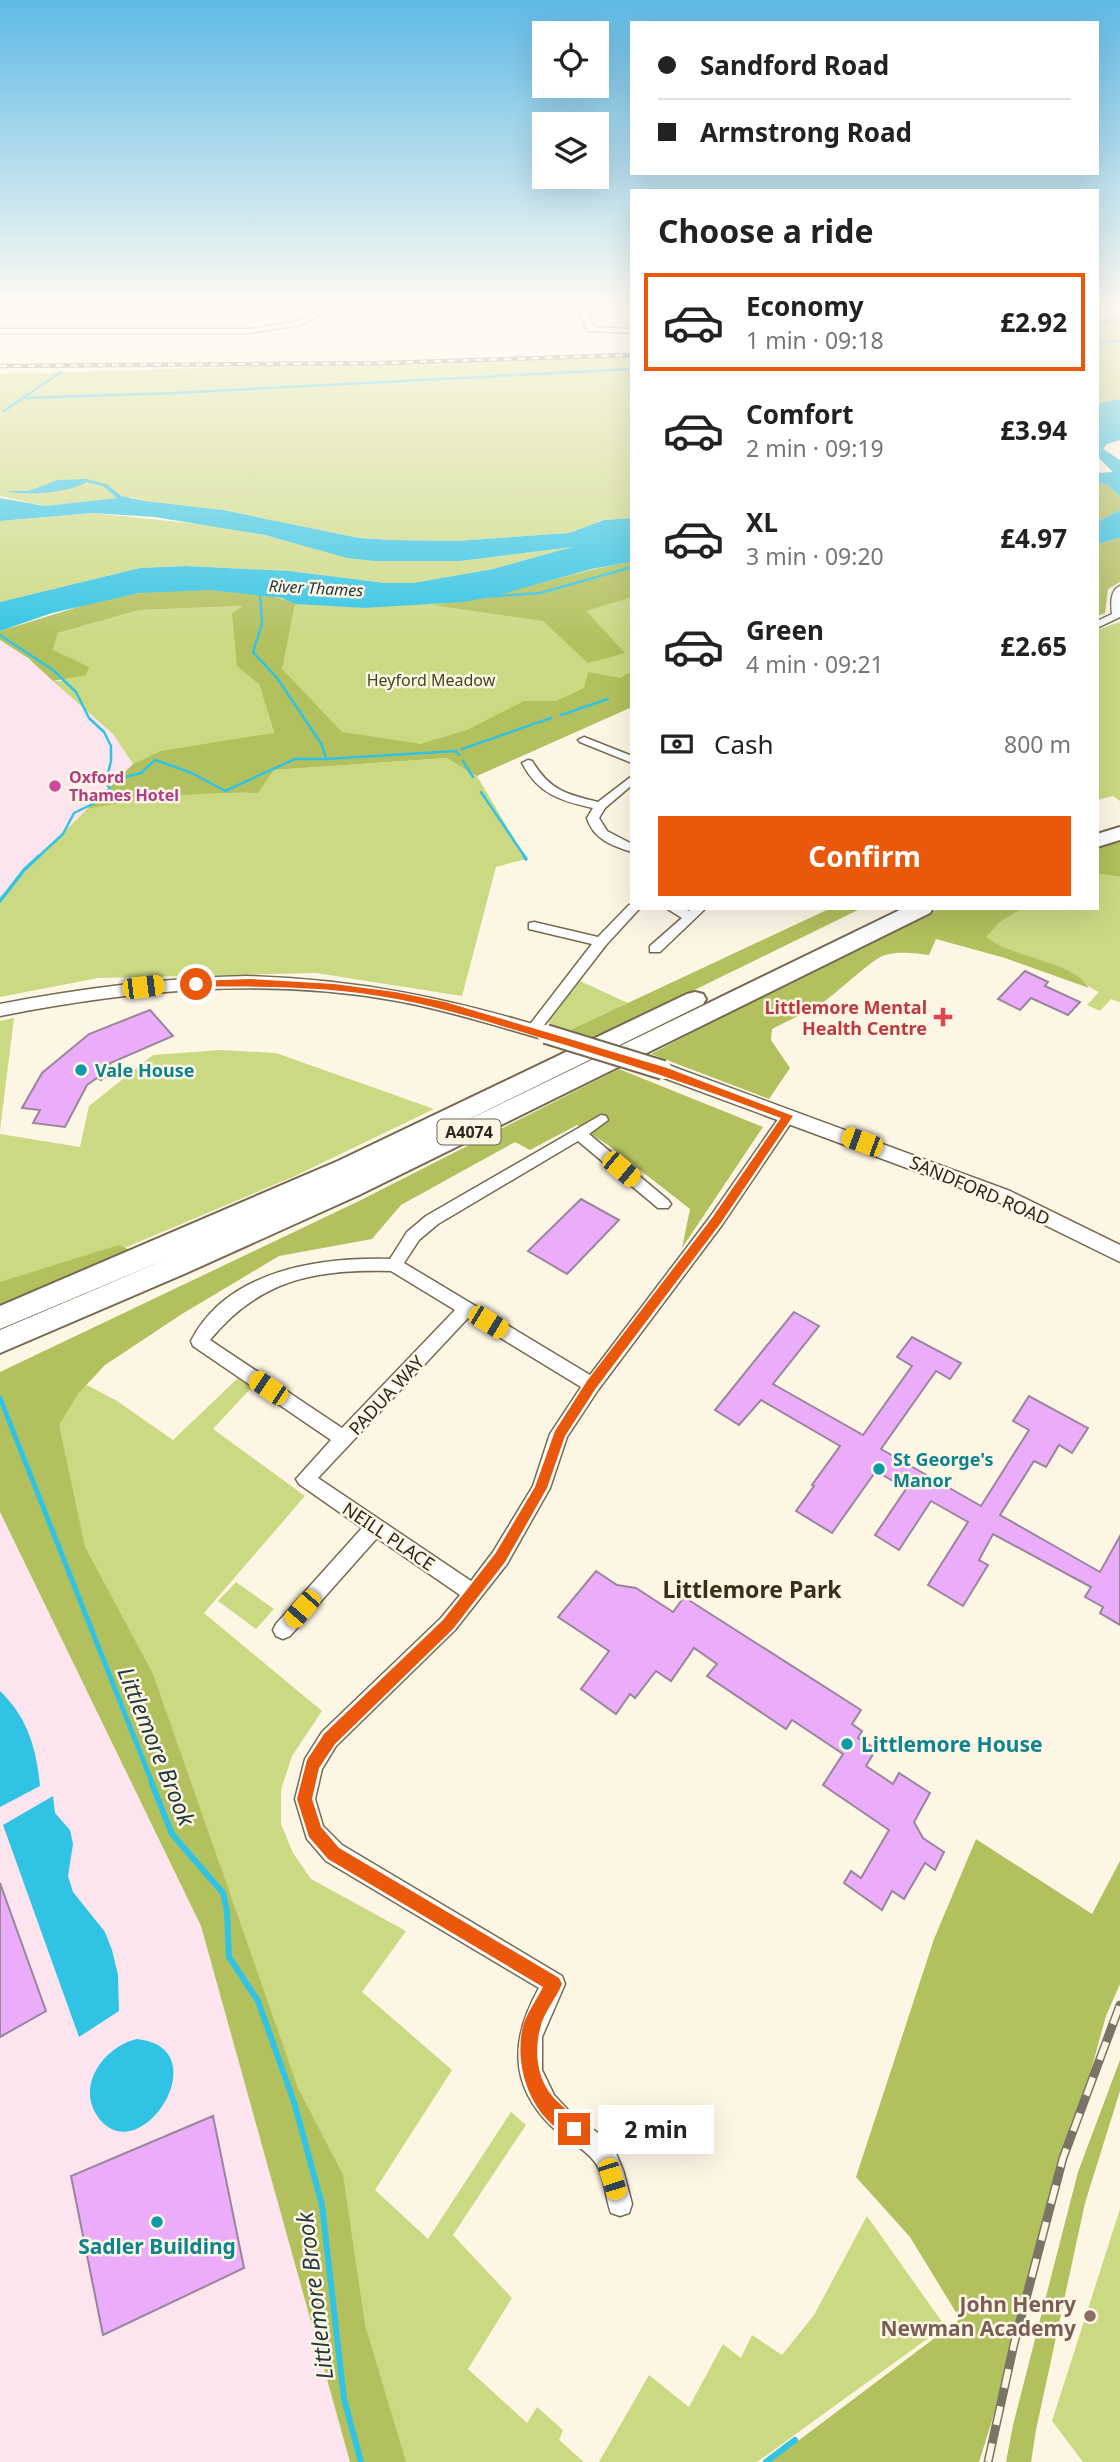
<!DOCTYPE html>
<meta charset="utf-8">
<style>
body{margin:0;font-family:"Noto Sans",sans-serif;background:#f6f6f6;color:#222;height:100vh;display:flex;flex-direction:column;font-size:26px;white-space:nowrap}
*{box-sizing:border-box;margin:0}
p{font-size:23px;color:#767676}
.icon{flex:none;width:38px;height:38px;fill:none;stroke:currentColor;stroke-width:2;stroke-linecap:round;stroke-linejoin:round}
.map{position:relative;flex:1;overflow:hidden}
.details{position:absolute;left:630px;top:189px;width:469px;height:721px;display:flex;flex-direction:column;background:#fff;border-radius:0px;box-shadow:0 7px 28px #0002}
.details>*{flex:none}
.guide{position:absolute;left:630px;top:21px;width:469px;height:154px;border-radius:0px;box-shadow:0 7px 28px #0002;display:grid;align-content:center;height:154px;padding:0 28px;background:#fff}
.fabs{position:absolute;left:532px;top:21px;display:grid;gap:14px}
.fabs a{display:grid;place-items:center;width:77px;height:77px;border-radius:0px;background:#fff;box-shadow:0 7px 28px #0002;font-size:35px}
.end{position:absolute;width:32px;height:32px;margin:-16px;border:9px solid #ea580c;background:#fff;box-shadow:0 0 0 4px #fff}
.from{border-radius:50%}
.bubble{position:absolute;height:49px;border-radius:0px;background:#fff;box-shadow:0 7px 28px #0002;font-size:23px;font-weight:700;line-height:49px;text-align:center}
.car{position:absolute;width:21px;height:42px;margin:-21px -10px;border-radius:9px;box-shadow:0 0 5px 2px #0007;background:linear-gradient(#f5c518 24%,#345 0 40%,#f5c518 0 76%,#345 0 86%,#f5c518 0)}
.guide b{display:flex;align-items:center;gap:24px;height:66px;font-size:26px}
.guide b+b{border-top:2px solid #e0e0e0}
.guide i{width:18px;height:18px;background:#222}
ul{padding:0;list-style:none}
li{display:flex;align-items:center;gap:21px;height:98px;margin:0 14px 10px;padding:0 14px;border:4px solid transparent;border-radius:0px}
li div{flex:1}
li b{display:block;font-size:26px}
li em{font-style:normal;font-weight:700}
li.current{border-color:#ea580c}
li>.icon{width:63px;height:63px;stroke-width:1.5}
h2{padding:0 28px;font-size:32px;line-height:84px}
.pay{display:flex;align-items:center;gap:18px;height:77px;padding:0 28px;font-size:26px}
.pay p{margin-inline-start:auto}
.action{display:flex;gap:14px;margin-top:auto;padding:14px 28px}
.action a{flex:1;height:80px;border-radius:0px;background:#ea580c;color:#fff;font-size:28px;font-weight:700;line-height:80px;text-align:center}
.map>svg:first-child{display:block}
.commercial{fill:#fde5ef}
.green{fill:#cbd983}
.forest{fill:#b2c05d}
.water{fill:#31c3e3}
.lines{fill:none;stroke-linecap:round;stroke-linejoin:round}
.stream-far3{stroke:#31c3e3;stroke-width:2.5}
.stream-far2{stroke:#31c3e3;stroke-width:3.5}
.stream-far1{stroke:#31c3e3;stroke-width:5}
.stream{stroke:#31c3e3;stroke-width:6}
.building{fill:#ebacf9;stroke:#99869d;stroke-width:2}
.minor-casing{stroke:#766a51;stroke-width:3}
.tertiary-casing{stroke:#766a51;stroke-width:3}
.primary-casing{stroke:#766a51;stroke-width:4}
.minor{fill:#fff;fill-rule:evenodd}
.tertiary{fill:#fff;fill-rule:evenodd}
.primary{fill:#fff;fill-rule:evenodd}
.rail-far1-casing{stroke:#7a7466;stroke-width:4.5}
.rail-casing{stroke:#7a7466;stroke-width:9}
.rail-far1{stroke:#fef6e5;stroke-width:2.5;stroke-dasharray:7;stroke-linecap:butt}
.rail{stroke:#fef6e5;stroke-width:6;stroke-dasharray:19;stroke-linecap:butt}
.tertiary-bridge-casing{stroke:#766a51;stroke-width:22;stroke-linecap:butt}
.tertiary-bridge{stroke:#fff;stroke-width:18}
.route{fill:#ea580c}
.hotel-dot{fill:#d1479c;stroke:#fef6e5;stroke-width:2.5}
.health-dot{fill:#e0444e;stroke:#fef6e5;stroke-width:2.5}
.culture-dot{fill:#0f9aa8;stroke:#fef6e5;stroke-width:2.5}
.education-dot{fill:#8d6e63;stroke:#fef6e5;stroke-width:2.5}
.labels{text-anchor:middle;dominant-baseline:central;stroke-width:5;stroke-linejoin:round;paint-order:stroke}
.far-water-label{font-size:16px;font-style:italic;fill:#223940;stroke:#fef6e5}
.far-park-label{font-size:16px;fill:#41471e;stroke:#fef6e5}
.far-hotel-label{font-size:16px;font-weight:bold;fill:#b23c85;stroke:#fef6e5;text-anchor:start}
.shield{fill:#fef6e5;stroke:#6b6558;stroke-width:2}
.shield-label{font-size:16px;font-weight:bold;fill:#2c271c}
.health-label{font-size:18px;font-weight:bold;fill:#be3a42;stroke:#fef6e5;text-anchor:end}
.culture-label{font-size:18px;font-weight:bold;fill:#0d838f;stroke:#fef6e5;text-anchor:start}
.street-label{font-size:18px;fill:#2c271c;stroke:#fef6e5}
.near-culture-label{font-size:21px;font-weight:bold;fill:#0d838f;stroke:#fef6e5;text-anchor:start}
.near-education-label{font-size:21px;font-weight:bold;fill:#785e54;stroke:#fef6e5;text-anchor:end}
.near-neighbourhood-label{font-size:23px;font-weight:bold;fill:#3a2f18;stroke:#fef6e5}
.near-water-label{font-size:23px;font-style:italic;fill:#223940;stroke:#fef6e5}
</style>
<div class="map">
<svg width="1120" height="2462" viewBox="0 0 1120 2462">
<rect width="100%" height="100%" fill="#fef6e5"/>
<g class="commercial">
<path d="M0,640L28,658L113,734L133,764L0,897Z"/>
<path d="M0,1512L201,1926L350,2462H0Z"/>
</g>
<g class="green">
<path d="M1120,322V399L1097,404V324Z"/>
<path d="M632,355V518L603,520L569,533L456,541L391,540L359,538L223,510L145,501L132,497L45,506L0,496V374Z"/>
<path d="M94,513L216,526L284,539L347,558L374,561H460L572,547L493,569L413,583H385L289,571L186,566L140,568L0,602V521Z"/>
<path d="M632,562V686L397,757L288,720L269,597L364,608Z"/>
<path d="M244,606L259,684L274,734L160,751L133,764L113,734L53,681H62L53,650L58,633L139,610Z"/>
<path d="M1120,622V801L1113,796L1097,800V630Z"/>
<path d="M448,758L477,776L526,859L496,867L462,996L316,973L98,978L0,997V897L87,809L155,796L214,792L258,793L274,770Z"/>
<path d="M1102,874L1120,877V1002L1111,999L1100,1011L1087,1005L1099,992C1087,987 1080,977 1067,971C1040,958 1009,956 985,937L1000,922L1023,908H1097V876Z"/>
<path d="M580,981L628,1003L568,1031L549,1023L550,1019Z"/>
<path d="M14,1018L0,1130V1021Z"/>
<path d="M220,1050L276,1053L434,1109L295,1176L115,1252L0,1295V1134L80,1147L89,1106L153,1055Z"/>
<path d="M238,1378L253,1386L213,1429L305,1496L204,1613L322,1711L292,1756L281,1790V1824L293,1853L311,1879L406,1931L362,1992L452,2070L375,2190L428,2239L511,2112L526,2125L453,2235L512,2298L468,2369L527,2423L537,2407L563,2430L559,2440L584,2462H390L334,2175L28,1433L87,1385L117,1401L173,1440Z"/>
<path d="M236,1582L274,1609L256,1629L218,1601Z"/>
<path d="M1120,2209V2462H1083L1052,2421Z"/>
<path d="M867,2216L945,2326L757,2462H599L649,2375L689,2407L723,2344L741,2358L752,2335L782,2355L814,2315Z"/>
</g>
<g class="forest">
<path d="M1097,482L1107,485L1120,496V510L1097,522Z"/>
<path d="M1120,538V582L1108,589L1105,613L1097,616V544Z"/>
<path d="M632,562V597L586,611L625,653L588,663L543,621L432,605C500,598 564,574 632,562Z"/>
<path d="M172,590C211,590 258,588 295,604L282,669L342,732L420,744L467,730L524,701H556L584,688L588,672L620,678L632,671V707L477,776L447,758L274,770L258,793C199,791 145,798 87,809L133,764L160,751L274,733L259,684L237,666L232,613L243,606L139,610L58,633L53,650L89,667L86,675L53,681L28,658L0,640V631L91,603L139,593Z"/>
<path d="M1120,840V877L1102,874L1097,876V847Z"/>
<path d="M831,908H862L594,1039L568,1031Z"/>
<path d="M940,908H1023L1000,922L986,937C1012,958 1073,961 1089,988L1005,958L936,939L929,955C915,953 899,951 885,955C872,959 840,990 825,1001C809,1012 789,1020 772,1029L771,1040L790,1068L769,1099L651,1054L849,951Z"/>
<path d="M619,1069L763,1127L682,1248L690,1209L608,1145L577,1125L530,1150L515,1142L401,1205L372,1239L279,1256L182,1314L105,1365L78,1394L59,1425L85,1547L153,1674L298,2088L343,2175L365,2325L406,2462H350L201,1926L0,1512V1372L359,1201Z"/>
<path d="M119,1245L130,1250L0,1306V1282Z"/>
<path d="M976,1839L1092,1914L1120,1861V1984L1106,2016L1008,2370L979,2462H770L960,2319L910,2237L856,2177L934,1939Z"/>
<path d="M1120,2060V2091L1085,2203L1036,2430L1031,2462H1006L1013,2425L1078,2172Z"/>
</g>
<g class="water">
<path d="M1120,399V440L1107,444L1103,449L1120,460V496L1107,485L1097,482V473L1113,472L1097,456V404Z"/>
<path d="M87,479L108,485L121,496L145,501L223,510L359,538L391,540L456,541L569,533L604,520L632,518V562L591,569L491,597L463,602L364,608L295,604L282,598L210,590L139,593L52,613L0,631V602L140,568L186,566L289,571L385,583H413L493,569L572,547L460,561H374L347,558L265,535L154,517L93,513L0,521V498L45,506L117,498L103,486L87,482C69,493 25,496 5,491H28L58,480Z"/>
<path d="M1120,510V538L1097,544V522Z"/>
<path d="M0,1691C28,1718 36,1748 40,1786L0,1807Z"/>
<path d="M53,1796L55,1813L70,1830L73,1844L68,1876L73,1892L105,1932L112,1950L118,1975L119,2011L79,2037L3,1825Z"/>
<path d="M137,2039C221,2048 139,2174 98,2117C75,2085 105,2046 137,2039Z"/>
</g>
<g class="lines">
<g class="stream-far3">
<path d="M1097,342L1120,341"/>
<path d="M22,398L175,393L632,369"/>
<path d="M4,411L61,372"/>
<path d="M483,597L540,593L632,567"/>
<path d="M0,635L53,670L76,692L89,718L104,732L111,746V761L106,781"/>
<path d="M561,715L608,699"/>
<path d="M462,749L551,718"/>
<path d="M326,759L456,751L459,755"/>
<path d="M463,761L473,777"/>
<path d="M481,792L525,857"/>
<path d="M38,857L63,834L74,813L113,794L106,782L141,773L155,760L192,773L225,791L295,759H326L322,745L277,678L253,652L262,624L260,593"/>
</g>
<g class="stream-far2">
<path d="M524,856L526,859"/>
<path d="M0,901L24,870L39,856"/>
</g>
<path class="stream-far1" d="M0,1398L153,1785"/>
<g class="stream">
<path d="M152,1784L172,1834L223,1893L227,1911L229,1957L258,2001L294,2102L322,2205L344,2399L361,2462"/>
<path d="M766,2462L795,2440"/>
</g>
</g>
<g class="building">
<path d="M1025,971L1048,982L1045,986L1080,1002L1068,1015L1031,998L1020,1010L998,999Z"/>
<path d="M150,1010L173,1036L108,1064L116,1068L101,1080L97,1078L87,1085L65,1127L33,1123L40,1110L22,1108L42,1073L89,1034Z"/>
<path d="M581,1199L619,1220L567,1274L528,1251Z"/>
<path d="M794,1312L819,1326L773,1384L863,1435L912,1366L897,1357L912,1337L961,1363L950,1379L936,1371L881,1449L981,1506L1029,1430L1013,1421L1029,1396L1088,1428L1072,1453L1059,1445L1046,1467L1034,1461L1000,1515L1100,1572L1120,1536V1625L1100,1613L1103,1607L1085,1597L1091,1587L993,1534L979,1560L988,1565L963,1606L928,1585L968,1522L931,1501L899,1550L875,1535L906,1489L876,1471L832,1533L796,1511L814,1486L812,1485L840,1446L761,1400L739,1425L715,1410Z"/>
<path d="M596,1571L617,1585L636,1588L673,1612L684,1597L861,1710L852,1724L862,1731L858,1738L876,1749L866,1766L893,1784L899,1773L930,1793L914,1822L923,1838L944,1852L935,1870L925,1863L904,1899L892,1891L882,1910L844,1883L851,1871L861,1878L889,1830L823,1785L843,1754L792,1720L786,1729L707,1676L717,1664L694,1648L671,1681L656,1671L635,1698L630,1694L616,1714L581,1689L609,1651L558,1617Z"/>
<path d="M0,1883L46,2011L0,2037Z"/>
<path d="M213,2116L244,2268L103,2335L71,2176Z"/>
</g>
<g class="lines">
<g class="minor-casing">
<g id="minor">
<path d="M26,303L0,308V304Z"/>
<path d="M328,303H555L551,305L365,309L341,306L299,325L250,333H0V329H250L294,322L332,305Z"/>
<path d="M575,303H583L594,327L632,329V333L588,331Z"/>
<path d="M1120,586V617L1097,628V621L1112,614C1111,604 1110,590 1120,586Z"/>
<path d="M584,737L632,756V763L580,742L578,740Z"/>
<path d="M528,760L532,761C550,790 565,794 598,802L632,776V785L605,808L599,818L607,831L632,844V852C613,846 593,839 587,818L593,808C561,801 538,794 522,763Z"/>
<path d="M629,905H632V908H640L606,945L538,1033H528L526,1030L528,1027L592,944L529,929V923L534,922L598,937Z"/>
<path d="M666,908H683L689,911L692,908H706L660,952H650V946L682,918Z"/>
<path d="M788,1111L793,1112L795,1116L793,1120L722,1225L598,1390L567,1437L550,1488L507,1564L455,1630L336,1746L322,1769L315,1799L323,1826L342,1845L562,1976L565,1984L542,2037V2070L554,2095L569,2111L612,2144L623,2170L632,2204L629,2213L620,2216L611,2213C605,2197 605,2174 594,2161C583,2147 565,2139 552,2127C508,2084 511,2038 539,1988L326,1861L307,1839L295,1799L305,1759L322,1732L441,1618L460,1595L377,1538L290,1636L283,1639L276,1636L273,1630L276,1624L362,1528L299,1484L296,1479L331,1440L193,1346L191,1341C227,1270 319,1257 390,1259L407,1232L426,1216L601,1115L606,1116L608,1120L589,1134L668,1200L671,1204L668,1208H658L578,1141L438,1224L419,1240L404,1263L590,1375L710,1217L783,1112ZM391,1271L455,1310L342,1428L210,1340C260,1279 316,1269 391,1271ZM468,1318L581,1387L550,1434L533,1486L493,1552L471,1581L318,1478Z"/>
</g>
</g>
<g class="tertiary-casing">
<g id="tertiary">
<path d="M247,976C357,979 448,998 553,1030L555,1034L553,1038L546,1040C496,1026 447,1010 397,1001C264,977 131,990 0,1016V1004C82,988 163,978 247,976Z"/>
<path d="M663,1063L1010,1191L1120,1245V1262L996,1201L656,1075L653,1070L656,1065Z"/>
</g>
</g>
<g class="primary-casing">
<g id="primary">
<path d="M1120,827V840L1097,847V834Z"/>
<path d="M904,908H933L930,913L359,1195L184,1274L0,1353V1330L169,1258L0,1329V1306L338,1161L687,994L695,992L703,994L706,999L703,1004L433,1137Z"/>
</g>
</g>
<use href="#minor" class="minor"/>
<use href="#tertiary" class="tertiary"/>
<use href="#primary" class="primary"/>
<g class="rail-far1-casing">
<g id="rail-far1">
<path d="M1097,323L1120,320"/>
<path d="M0,366L382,363L632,355"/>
</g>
</g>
<g class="rail-casing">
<path id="rail" d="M988,2462L1014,2344L1063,2158L1120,2005"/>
</g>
<use href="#rail-far1" class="rail-far1"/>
<use href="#rail" class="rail"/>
<g class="tertiary-bridge-casing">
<path id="tertiary-bridge" d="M546,1034L663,1070"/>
</g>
<use href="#tertiary-bridge" class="tertiary-bridge"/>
</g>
<linearGradient id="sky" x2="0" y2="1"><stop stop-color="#5fbae6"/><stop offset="0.47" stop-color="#fffbf3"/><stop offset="1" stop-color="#fffbf3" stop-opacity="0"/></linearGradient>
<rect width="1120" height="648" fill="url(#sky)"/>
<path class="route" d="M251,979L334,984L395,992L445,1002L667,1068L793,1116L720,1224L596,1388L565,1436L547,1488L505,1562L453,1629L335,1744L319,1768L312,1799L321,1827L339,1848L559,1978L562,1984C556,1999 543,2013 540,2029C534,2053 537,2078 553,2097C562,2107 577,2117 582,2129L580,2135L574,2138C532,2121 513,2068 523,2026C527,2013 537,1999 543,1987L328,1859L309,1837L297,1799L307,1760L324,1734L443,1620L495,1554L535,1487L555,1431L587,1381L712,1218L781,1118C699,1087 618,1060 535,1036C489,1022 444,1008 397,999C331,986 263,986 196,987L191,984L196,981Z"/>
<circle class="hotel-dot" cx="55" cy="786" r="7"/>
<path class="health-dot" d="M939.5 1006.5h7v7h7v7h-7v7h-7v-7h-7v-7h7z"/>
<g class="culture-dot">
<circle cx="81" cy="1070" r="7"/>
<circle cx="879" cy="1469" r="7"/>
<circle cx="847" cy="1744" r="7"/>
<circle cx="157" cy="2222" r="7"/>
</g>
<circle class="education-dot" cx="1090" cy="2316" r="7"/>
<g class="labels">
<g class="far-water-label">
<text transform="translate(316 588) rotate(3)">River Thames</text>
</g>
<g class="far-park-label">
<text x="431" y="680">Heyford Meadow</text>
</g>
<g class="far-hotel-label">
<text x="69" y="777">Oxford<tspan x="69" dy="18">Thames Hotel</tspan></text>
</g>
<rect class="shield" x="437.5" y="1119.5" width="63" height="25" rx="5"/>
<g class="shield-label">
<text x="469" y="1132">A4074</text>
</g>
<g class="health-label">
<text x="927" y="1007">Littlemore Mental<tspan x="927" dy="21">Health Centre</tspan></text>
</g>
<g class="culture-label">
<text x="95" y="1070">Vale House</text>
<text x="893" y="1459">St George's<tspan x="893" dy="21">Manor</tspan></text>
</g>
<g class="street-label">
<text transform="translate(980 1190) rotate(23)">SANDFORD ROAD</text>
<text transform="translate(386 1395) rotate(-47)">PADUA WAY</text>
<text transform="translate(389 1536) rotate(34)">NEILL PLACE</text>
</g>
<g class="near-culture-label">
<text x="861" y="1744">Littlemore House</text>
<text x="157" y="2246" text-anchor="middle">Sadler Building</text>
</g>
<g class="near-education-label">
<text x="1076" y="2304">John Henry<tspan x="1076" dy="24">Newman Academy</tspan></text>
</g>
<g class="near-neighbourhood-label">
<text x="752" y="1589">Littlemore Park</text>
</g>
<g class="near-water-label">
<text transform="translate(157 1746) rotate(68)">Littlemore Brook</text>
<text transform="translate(314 2296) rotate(-97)">Littlemore Brook</text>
</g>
</g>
</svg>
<div class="fabs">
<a><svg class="icon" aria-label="locate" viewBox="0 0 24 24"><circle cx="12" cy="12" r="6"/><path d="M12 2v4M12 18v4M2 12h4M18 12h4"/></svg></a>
<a><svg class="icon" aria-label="layers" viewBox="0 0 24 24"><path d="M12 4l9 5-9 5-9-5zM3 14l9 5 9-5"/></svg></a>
</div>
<i class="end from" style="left:196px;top:984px"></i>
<i class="end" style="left:574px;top:2129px"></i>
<div class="bubble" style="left:598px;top:2105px;width:116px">2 min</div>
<i class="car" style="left:143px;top:987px;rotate:83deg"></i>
<i class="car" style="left:862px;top:1142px;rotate:290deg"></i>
<i class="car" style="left:621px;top:1169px;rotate:130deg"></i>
<i class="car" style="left:488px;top:1322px;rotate:121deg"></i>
<i class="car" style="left:268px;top:1388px;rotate:304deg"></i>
<i class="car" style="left:302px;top:1609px;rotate:221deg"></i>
<i class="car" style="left:612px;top:2179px;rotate:162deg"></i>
<div class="guide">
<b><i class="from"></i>Sandford Road</b>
<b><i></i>Armstrong Road</b>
</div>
<section class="details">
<h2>Choose a ride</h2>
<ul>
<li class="current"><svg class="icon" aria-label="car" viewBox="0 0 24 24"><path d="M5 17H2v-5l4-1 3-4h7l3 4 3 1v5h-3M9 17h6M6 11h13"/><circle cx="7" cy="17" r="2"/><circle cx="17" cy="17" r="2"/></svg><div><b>Economy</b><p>1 min · 09:18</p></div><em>£2.92</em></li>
<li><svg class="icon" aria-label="car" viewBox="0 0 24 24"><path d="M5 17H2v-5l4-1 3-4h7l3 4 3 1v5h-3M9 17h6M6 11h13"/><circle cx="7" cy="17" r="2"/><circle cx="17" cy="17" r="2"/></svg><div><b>Comfort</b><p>2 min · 09:19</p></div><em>£3.94</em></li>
<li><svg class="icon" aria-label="car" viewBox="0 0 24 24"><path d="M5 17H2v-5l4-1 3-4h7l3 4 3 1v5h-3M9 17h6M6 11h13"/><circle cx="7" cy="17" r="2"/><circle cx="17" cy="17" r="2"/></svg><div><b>XL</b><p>3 min · 09:20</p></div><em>£4.97</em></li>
<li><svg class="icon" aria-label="car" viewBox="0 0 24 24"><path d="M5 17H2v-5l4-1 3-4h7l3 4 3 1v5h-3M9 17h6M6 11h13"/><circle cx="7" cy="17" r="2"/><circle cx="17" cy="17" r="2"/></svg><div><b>Green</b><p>4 min · 09:21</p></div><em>£2.65</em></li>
</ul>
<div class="pay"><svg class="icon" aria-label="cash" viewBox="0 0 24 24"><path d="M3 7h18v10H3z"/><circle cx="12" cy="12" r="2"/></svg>Cash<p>800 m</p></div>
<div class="action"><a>Confirm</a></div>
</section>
</div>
